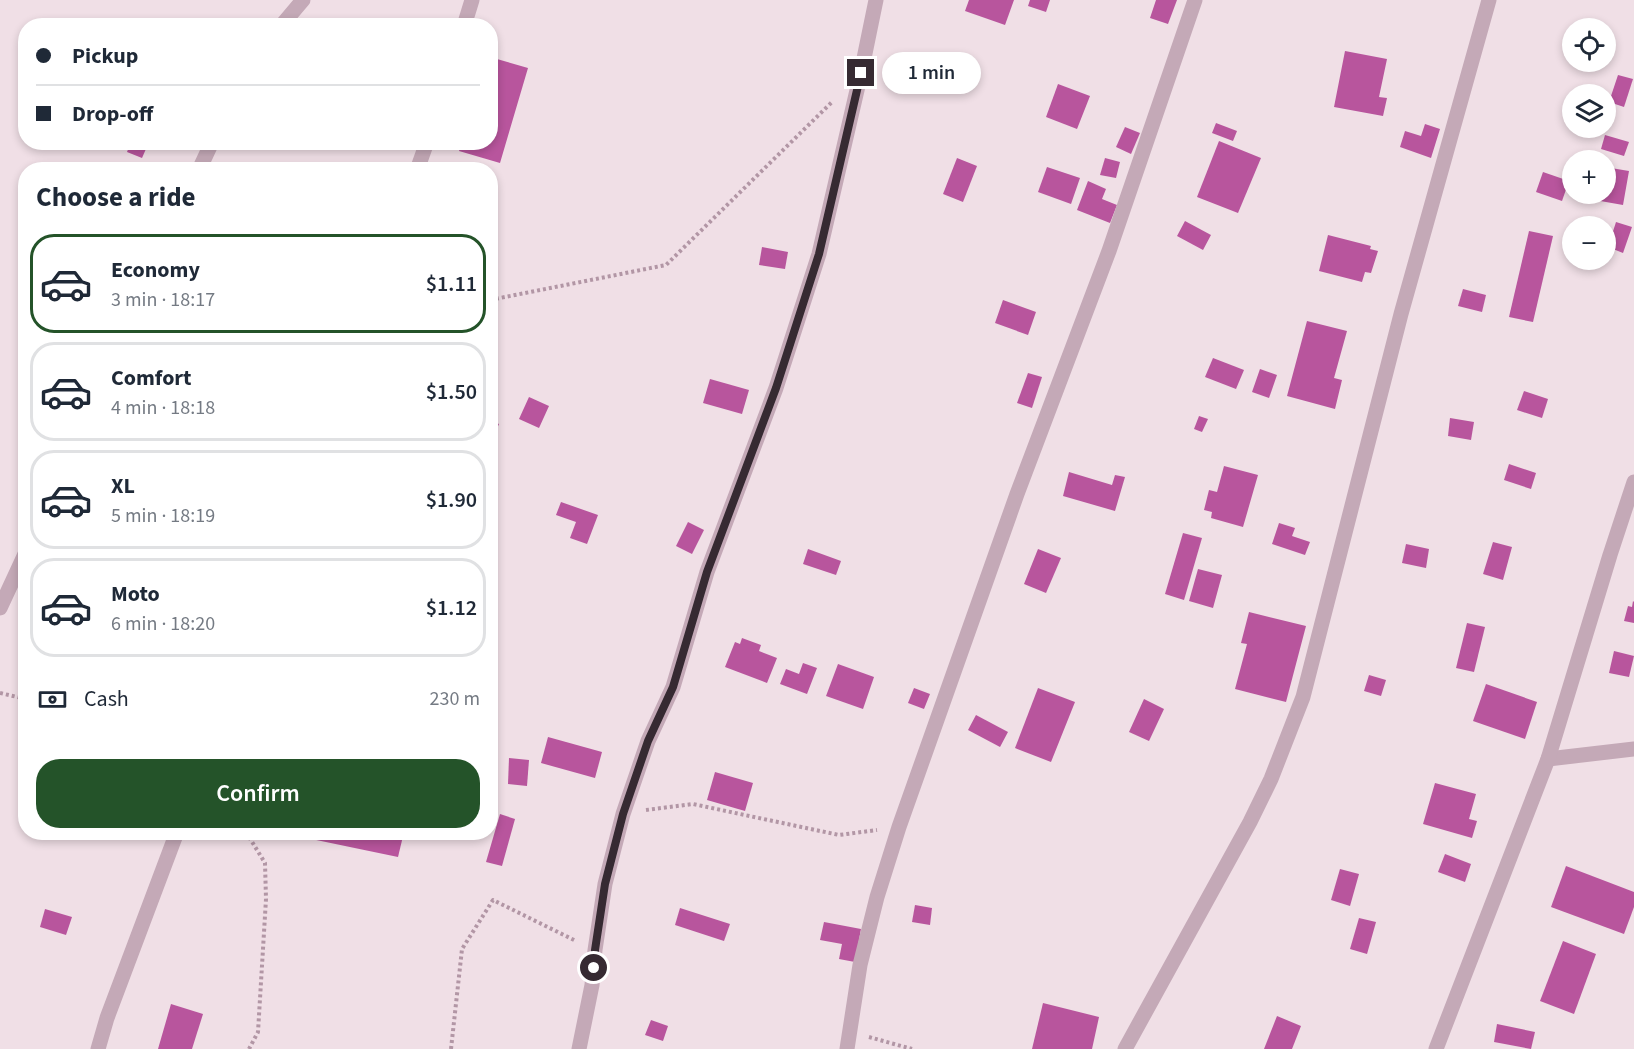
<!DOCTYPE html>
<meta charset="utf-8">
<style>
body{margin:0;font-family:"Source Sans 3",sans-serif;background:#f2f2f3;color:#1f2937;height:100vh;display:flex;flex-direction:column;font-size:22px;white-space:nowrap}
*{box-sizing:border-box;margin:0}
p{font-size:20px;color:#747a83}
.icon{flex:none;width:33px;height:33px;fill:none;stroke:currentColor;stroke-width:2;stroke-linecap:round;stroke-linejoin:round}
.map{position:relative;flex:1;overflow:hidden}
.side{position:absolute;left:18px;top:162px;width:480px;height:678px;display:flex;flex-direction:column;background:#fff;border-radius:24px;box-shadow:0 3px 9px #0003}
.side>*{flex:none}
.top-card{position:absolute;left:18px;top:18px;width:480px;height:132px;border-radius:24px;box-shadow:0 3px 9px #0003;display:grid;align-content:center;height:132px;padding:0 18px;background:#fff}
.tools{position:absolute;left:1562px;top:18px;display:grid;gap:12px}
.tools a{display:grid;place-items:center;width:54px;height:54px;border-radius:50%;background:#fff;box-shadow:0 3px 9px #0003;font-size:30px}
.end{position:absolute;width:27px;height:27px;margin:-14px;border:8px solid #362a32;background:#fff;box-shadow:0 0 0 3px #fff}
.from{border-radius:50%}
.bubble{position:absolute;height:42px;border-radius:21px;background:#fff;box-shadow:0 3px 9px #0003;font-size:20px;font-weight:600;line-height:42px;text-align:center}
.top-card b{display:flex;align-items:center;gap:21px;height:57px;font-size:22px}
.top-card b+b{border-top:2px solid #e0e1e3}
.top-card i{width:15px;height:15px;background:#1f2937}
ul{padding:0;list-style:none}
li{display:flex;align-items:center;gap:18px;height:99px;margin:0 12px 9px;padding:0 6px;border:3px solid #e0e1e3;border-radius:24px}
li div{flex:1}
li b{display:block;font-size:22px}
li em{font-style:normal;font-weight:600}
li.selected{border-color:#245329}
li>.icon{width:54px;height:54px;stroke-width:1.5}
h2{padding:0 18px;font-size:27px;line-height:72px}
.pay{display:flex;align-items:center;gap:15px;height:66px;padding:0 18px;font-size:22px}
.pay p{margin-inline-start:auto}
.button{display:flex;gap:12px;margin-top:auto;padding:12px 18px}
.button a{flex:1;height:69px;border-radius:24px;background:#245329;color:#fff;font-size:24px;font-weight:600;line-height:69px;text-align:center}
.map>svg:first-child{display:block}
.building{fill:#b8559d}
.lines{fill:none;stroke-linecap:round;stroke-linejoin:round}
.path{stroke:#b296a5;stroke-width:4;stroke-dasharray:3 3;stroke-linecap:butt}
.minor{stroke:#c4a9b7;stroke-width:15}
.route{stroke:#362a32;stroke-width:8}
</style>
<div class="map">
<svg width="1634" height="1049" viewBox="0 0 1634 1049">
<rect width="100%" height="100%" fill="#f0dfe6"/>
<g class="building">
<path d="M969,0H1014L1005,25L965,11Z"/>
<path d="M1030,0H1050L1046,12L1028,6Z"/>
<path d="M1156,0H1177L1168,24L1150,18Z"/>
<path d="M1345,51L1387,59L1379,97L1387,98L1383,116L1334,107Z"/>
<path d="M490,57L528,68L500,163L459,151L462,142H490Z"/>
<path d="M1618,75L1633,79L1624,107L1609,102Z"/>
<path d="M1058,84L1090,96L1077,129L1046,117Z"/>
<path d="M1216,123L1237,131L1233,141L1212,133Z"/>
<path d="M1425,124L1440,129L1431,158L1400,147L1405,131L1421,136Z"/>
<path d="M1125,127L1140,133L1131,154L1116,147Z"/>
<path d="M1605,135L1629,142L1624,156L1601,149Z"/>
<path d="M1219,141L1261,158L1238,213L1197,197Z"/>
<path d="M131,142H149L142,158L127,152Z"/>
<path d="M957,158L977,166L963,202L943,194Z"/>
<path d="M1105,158L1120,162L1116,178L1100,175Z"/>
<path d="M1047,167L1080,178L1071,204L1038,192Z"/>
<path d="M1605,167L1629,171L1623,205L1589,199L1590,194H1605Z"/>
<path d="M1543,172L1569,181L1562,201L1536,192Z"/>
<path d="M1088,181L1106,189L1102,199L1117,205L1110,223L1077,210Z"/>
<path d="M1185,221L1211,235L1203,250L1177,236Z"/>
<path d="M1616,222L1632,227L1623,253L1608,247Z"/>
<path d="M1529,231L1553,236L1533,322L1509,317Z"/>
<path d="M1328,235L1371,246L1370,249L1378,251L1371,273L1365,272L1362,282L1319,271Z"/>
<path d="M762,247L788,252L785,269L759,265Z"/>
<path d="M1463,289L1486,295L1482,312L1458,306Z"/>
<path d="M1003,300L1036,312L1028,335L995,323Z"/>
<path d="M1307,321L1347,331L1334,378L1342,380L1335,409L1287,396Z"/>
<path d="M1213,358L1244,370L1236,389L1205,377Z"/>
<path d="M1260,369L1277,375L1269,398L1252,392Z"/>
<path d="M1028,373L1042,377L1032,408L1017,403Z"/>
<path d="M710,379L749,390L742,414L703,403Z"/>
<path d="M1524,391L1548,399L1542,418L1517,410Z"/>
<path d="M529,397L549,406L539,428L519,419Z"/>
<path d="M1199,416L1208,419L1202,432L1194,429Z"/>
<path d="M1450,418L1474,422L1471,440L1448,436Z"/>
<path d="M490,420L499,424L492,440L490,439Z"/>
<path d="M1509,464L1536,473L1531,489L1504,480Z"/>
<path d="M1224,466L1258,475L1243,527L1211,518L1212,512L1204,510L1209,490L1217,492Z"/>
<path d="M1069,472L1112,485L1115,475L1125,477L1115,511L1063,496Z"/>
<path d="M561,502L598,515L587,544L570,538L576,522L556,515Z"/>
<path d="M688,522L704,530L692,554L676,546Z"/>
<path d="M1279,523L1295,528L1292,536L1310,542L1305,555L1272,544Z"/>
<path d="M1183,533L1202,538L1184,600L1165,594Z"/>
<path d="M1493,542L1512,547L1503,580L1483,574Z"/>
<path d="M1406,544L1429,549L1426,568L1402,563Z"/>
<path d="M808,549L841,561L836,575L803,564Z"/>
<path d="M1038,549L1061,558L1046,593L1024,584Z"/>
<path d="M1198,569L1222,575L1213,608L1189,601Z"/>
<path d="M1633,601L1634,602V623L1624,621L1628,606L1632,607Z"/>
<path d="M1249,612L1306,626L1286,702L1235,689L1247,644L1241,643Z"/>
<path d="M1467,623L1485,627L1474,672L1456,668Z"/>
<path d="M742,638L761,645L759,651L777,658L767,683L725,667L735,642L740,644Z"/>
<path d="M1614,651L1634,656L1629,677L1609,673Z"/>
<path d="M803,663L817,668L807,694L780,684L786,669L799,674Z"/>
<path d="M838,664L874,677L863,709L826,696Z"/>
<path d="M1369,675L1386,680L1381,696L1364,691Z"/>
<path d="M1486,684L1537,702L1525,739L1473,721Z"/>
<path d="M914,688L930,694L924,709L908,703Z"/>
<path d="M1038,688L1075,702L1051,762L1015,748Z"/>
<path d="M1144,699L1164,709L1149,741L1129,732Z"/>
<path d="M976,715L1008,732L1000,747L968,730Z"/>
<path d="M548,737L602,752L595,778L541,763Z"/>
<path d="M509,758L529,760L527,786L508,784Z"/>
<path d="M715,772L753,783L745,811L707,800Z"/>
<path d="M1435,783L1476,794L1469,819L1477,821L1472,838L1423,824Z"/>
<path d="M500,814L515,819L502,866L486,862Z"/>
<path d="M298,832H404L398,857L297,836Z"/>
<path d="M1445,854L1471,864L1465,882L1438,872Z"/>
<path d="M1566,866L1634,892V907L1624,934L1551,907Z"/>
<path d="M1340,869L1359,874L1350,906L1331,900Z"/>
<path d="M915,905L932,908L930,925L912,922Z"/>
<path d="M680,908L730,924L724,941L675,925Z"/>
<path d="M45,909L72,917L66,935L40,927Z"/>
<path d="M1359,918L1376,922L1367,954L1350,949Z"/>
<path d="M824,922L861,929L855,962L839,959L842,944L820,940Z"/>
<path d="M1563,941L1596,954L1574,1014L1540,1001Z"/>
<path d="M1043,1003L1099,1017L1092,1049H1032Z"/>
<path d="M171,1004L203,1014L192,1049H158Z"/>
<path d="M1277,1016L1301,1026L1292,1049H1264Z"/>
<path d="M651,1020L668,1026L663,1041L645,1035Z"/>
<path d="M1497,1024L1535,1032L1531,1049L1494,1042Z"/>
</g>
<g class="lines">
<g class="path">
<path d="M490,300L666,265L833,101"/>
<path d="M0,693L26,699"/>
<path d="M646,810L693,804L839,835L877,830"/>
<path d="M246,832L265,863L266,899L258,1032L249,1049"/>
<path d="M869,1037L912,1049"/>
<path d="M451,1049L462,949L493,900L576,941"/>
</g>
<g class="minor">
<path d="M281,26L303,0"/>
<path d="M464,26L472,0"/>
<path d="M199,170L212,142"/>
<path d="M417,170L427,142"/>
<path d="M0,608L26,552"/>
<path d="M1548,759L1634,749"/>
<path d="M98,1049L107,1018L177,832"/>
<path d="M579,1049L592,985L595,950L605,884L623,814L648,741L673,687L707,572L776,388L819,254L861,73L876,0"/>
<path d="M847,1049L860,965L877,897L899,827L1017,494L1109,251L1195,0"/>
<path d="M1125,1049L1250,822L1271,779L1303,697L1401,314L1489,0"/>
<path d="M1436,1049L1548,759L1610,555L1634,482"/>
</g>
</g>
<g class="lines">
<path class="route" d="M594,968L595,950L605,884L623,814L648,741L673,687L707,572L776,388L819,254L861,73"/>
</g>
</svg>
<div class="tools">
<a><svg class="icon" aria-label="locate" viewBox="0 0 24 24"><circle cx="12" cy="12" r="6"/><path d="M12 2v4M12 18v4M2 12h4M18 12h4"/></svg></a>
<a><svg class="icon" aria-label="layers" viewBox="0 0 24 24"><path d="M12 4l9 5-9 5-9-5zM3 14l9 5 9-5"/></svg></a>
<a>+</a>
<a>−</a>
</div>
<i class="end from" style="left:594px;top:968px"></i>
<i class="end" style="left:861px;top:73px"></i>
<div class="bubble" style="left:882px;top:52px;width:99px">1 min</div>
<div class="top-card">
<b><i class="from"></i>Pickup</b>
<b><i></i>Drop-off</b>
</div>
<section class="side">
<h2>Choose a ride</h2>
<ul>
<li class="selected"><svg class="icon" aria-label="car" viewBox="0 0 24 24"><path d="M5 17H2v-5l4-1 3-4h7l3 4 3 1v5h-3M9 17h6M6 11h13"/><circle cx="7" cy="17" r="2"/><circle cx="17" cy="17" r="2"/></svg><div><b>Economy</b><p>3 min · 18:17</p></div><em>$1.11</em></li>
<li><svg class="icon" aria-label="car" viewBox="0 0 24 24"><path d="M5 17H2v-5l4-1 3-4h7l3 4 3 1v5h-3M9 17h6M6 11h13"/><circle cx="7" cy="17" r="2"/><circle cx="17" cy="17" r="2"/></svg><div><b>Comfort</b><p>4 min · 18:18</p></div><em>$1.50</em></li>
<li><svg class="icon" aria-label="car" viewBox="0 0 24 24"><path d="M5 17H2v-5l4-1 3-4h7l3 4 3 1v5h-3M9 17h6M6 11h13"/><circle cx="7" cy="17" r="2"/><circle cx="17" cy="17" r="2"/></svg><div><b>XL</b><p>5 min · 18:19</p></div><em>$1.90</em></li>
<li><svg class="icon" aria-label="car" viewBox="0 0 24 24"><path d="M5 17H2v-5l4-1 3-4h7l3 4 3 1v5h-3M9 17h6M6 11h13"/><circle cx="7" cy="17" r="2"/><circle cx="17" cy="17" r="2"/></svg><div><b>Moto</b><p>6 min · 18:20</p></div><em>$1.12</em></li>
</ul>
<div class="pay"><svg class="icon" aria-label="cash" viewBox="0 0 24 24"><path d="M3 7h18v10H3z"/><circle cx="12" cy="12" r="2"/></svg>Cash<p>230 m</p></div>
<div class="button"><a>Confirm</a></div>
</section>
</div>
